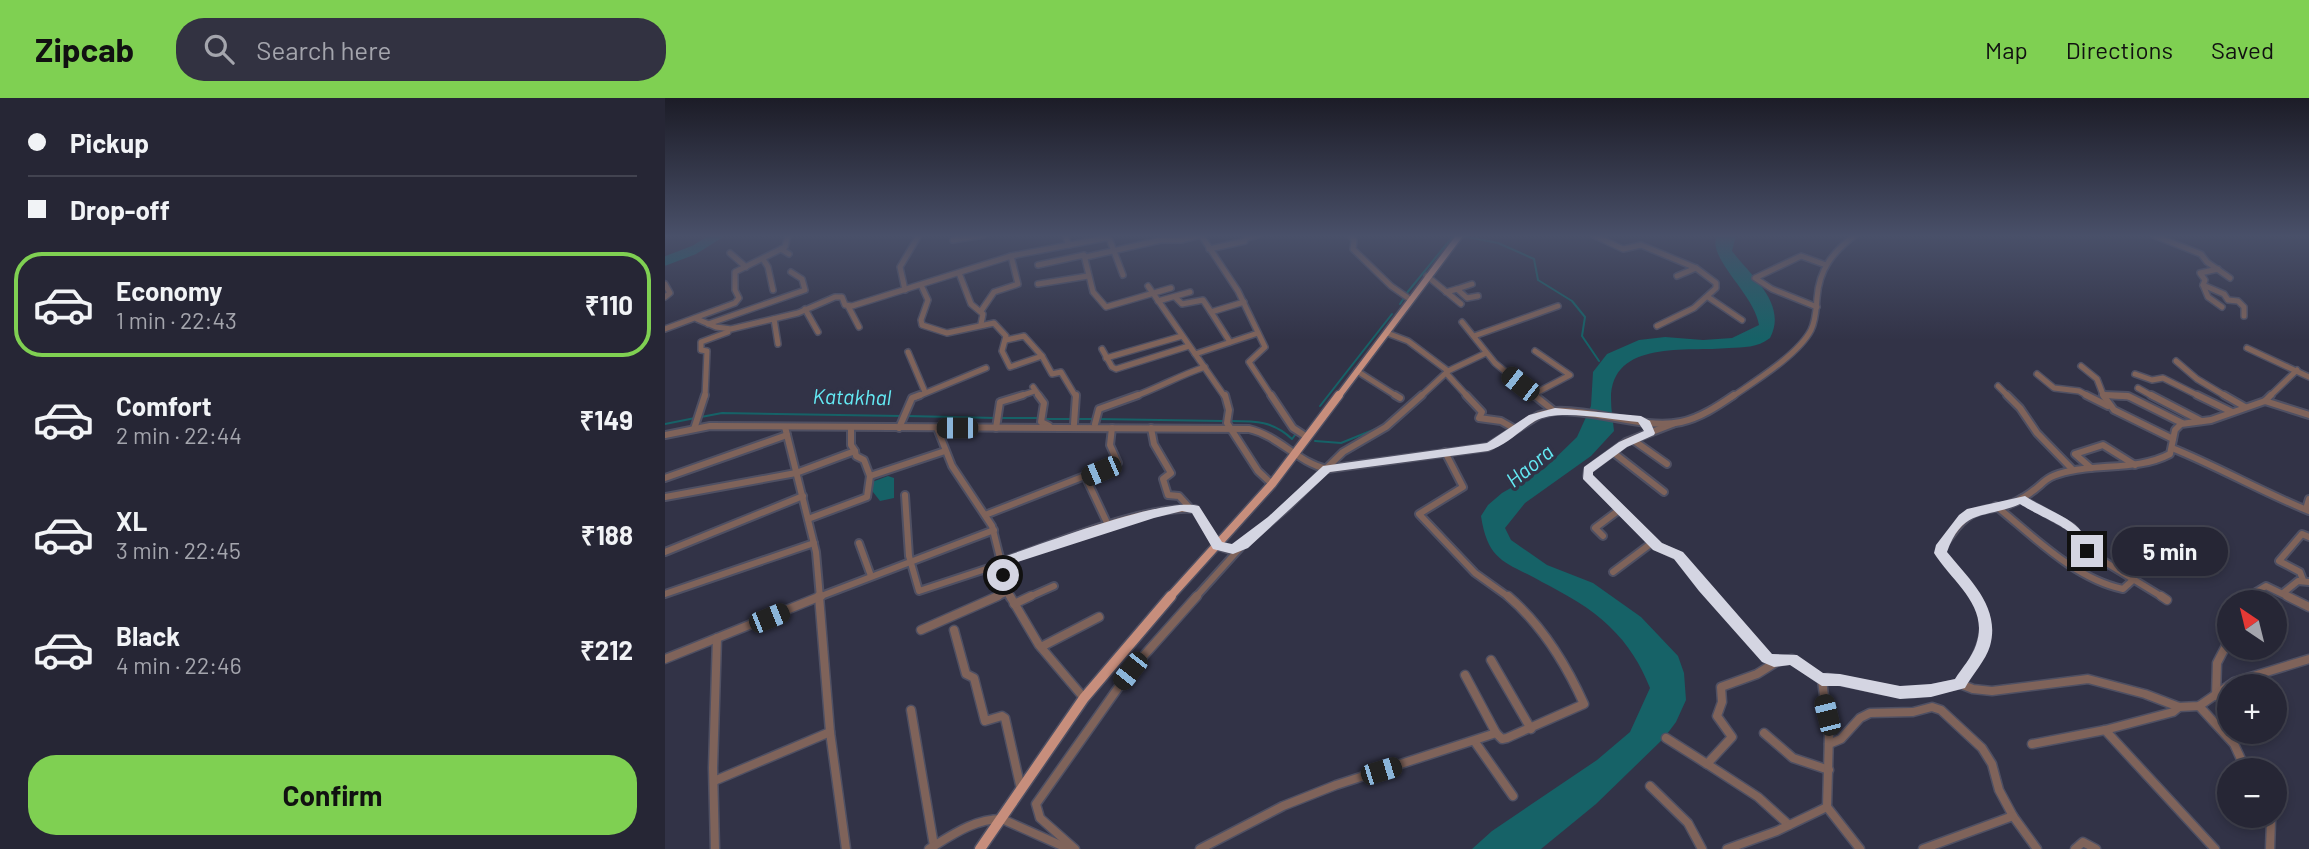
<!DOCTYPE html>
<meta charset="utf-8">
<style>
body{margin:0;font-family:Barlow,sans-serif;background:#323241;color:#f1f3f6;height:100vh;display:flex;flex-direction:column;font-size:26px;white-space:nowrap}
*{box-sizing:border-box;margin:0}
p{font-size:23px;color:#a4a5ad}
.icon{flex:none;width:38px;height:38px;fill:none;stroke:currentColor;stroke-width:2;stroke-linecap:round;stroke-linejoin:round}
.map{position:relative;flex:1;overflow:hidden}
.drawer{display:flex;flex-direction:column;background:#262635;width:665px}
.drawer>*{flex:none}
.guide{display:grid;align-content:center;height:154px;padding:0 28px;background:#262635}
.needle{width:46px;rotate:325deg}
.buttons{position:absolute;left:1552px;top:492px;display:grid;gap:14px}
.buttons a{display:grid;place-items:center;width:70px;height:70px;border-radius:50%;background:#262635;box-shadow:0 4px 10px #0003,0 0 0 2px #424350;font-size:35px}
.end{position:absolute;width:32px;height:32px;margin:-16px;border:9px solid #d4d5e2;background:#111;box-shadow:0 0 0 4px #111}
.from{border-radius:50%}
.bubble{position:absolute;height:49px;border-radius:24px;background:#262635;box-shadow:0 4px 10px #0003,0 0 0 2px #424350;font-size:23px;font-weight:700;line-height:49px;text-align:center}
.car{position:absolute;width:21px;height:42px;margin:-21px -10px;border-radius:9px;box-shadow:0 0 5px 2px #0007;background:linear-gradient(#222 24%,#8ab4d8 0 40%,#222 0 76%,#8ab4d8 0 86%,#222 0)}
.guide b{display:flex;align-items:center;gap:24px;height:66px;font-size:26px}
.guide b+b{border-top:2px solid #424350}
.guide i{width:18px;height:18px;background:#f1f3f6}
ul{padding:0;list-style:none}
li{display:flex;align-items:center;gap:21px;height:105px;margin:0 14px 10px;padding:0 14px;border:4px solid transparent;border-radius:28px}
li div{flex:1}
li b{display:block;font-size:26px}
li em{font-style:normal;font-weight:700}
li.selected{border-color:#7fd052}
li>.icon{width:63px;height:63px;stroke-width:1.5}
.primary-button{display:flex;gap:14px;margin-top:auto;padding:14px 28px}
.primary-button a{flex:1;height:80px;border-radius:28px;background:#7fd052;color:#111;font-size:28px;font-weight:700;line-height:80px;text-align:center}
header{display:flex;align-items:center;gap:42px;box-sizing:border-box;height:98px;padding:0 35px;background:#7fd052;color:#111}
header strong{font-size:33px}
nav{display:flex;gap:38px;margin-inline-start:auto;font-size:24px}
.search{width:490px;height:63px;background:#323241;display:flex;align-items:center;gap:18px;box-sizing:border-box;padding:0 24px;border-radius:28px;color:#a4a5ad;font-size:26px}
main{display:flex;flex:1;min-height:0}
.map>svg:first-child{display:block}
.water{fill:#166267}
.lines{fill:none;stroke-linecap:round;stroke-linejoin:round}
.stream{stroke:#166267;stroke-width:2}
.river{stroke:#166267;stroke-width:9}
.minor-far2-casing{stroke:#4f5063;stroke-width:8}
.minor-far1-casing{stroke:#4f5063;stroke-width:10}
.minor-casing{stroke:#4f5063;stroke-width:11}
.major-far2-casing{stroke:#4f5063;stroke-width:9}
.major-far1-casing{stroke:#4f5063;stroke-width:11}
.major-casing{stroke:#4f5063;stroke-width:13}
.minor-far2{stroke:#7f635a;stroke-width:5}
.minor-far1{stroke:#7f635a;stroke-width:6}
.minor{stroke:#7f635a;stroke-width:8}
.major-far2{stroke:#c78e7c;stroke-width:6}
.major-far1{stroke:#c78e7c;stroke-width:8}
.major{stroke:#c78e7c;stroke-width:10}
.route{fill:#d4d5e2}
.labels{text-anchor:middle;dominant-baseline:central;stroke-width:7;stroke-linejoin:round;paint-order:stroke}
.water-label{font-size:21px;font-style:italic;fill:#64ebf5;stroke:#323347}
</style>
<header>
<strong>Zipcab</strong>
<div class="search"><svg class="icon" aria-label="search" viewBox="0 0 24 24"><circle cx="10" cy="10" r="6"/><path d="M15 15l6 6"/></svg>Search here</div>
<nav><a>Map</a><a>Directions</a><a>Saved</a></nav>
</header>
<main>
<section class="drawer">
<div class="guide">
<b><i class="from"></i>Pickup</b>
<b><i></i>Drop-off</b>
</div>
<ul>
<li class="selected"><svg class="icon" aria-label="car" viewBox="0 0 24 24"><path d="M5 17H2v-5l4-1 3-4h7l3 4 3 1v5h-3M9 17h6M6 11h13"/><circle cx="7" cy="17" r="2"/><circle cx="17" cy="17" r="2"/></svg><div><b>Economy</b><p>1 min · 22:43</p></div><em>₹110</em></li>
<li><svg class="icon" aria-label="car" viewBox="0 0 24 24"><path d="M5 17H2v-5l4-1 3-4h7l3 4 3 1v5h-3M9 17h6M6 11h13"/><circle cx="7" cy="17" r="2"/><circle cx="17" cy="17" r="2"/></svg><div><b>Comfort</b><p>2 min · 22:44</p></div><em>₹149</em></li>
<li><svg class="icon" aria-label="car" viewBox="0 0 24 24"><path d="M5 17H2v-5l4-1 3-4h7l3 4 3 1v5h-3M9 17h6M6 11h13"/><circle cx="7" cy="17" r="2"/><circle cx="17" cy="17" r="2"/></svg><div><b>XL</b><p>3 min · 22:45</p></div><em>₹188</em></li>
<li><svg class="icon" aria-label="car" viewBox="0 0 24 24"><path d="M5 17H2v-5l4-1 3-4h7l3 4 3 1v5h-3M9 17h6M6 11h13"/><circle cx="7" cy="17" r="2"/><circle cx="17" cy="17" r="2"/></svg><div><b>Black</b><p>4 min · 22:46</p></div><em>₹212</em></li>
</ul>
<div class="primary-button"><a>Confirm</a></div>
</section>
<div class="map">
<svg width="1644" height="751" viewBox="0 0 1644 751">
<rect width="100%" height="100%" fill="#323347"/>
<g class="water">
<path d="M1052,137H1071L1067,153C1086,178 1123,206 1105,240C1092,250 1079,249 1064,250C1023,254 946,241 946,301C946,312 948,323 949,333L926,358L860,405L840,430L846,442L882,467L928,485L976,519L1013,558L1019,575L1021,602L1011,624L999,640L931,706L876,751H807L827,733L932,662L965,634L985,590C975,566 964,547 944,528C926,510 900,496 877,484C842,464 823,465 816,418L823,407L837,395L879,371L912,339L926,308L928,274L942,256L974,242L1000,239L1038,242L1067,240L1094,227C1089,195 1041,160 1052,137Z"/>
<path d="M223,378L229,380V400L215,403L208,394L207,384Z"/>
</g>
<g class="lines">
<g class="stream">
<path d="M797,138L833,145L869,161L873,182L907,203L920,219L917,238L934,263"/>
<path d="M741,196L789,137"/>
<path d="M735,206L739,200"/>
<path d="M655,308L727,216"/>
<path d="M242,318L331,320"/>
<path d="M36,319L57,315L236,318"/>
<path d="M337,320H373"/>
<path d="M378,321H407"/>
<path d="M413,321H428"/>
<path d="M433,321L557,323"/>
<path d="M566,323C591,323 608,323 627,341L630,337"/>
<path d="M0,326L30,320"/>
<path d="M650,343L676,345L713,330"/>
</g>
<path class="river" d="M0,163L29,152L53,137"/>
<g class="minor-far2-casing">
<g id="minor-far2">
<path d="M400,137L404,147"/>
<path d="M536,137L573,193L600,249L584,264L607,299"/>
<path d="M685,137L689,142L688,151L726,188L746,202"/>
<path d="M928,137L958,151L976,147L1031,170L1051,185V190L1029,210L992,228"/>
<path d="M1488,137L1536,156L1542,164L1565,180"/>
<path d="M288,142L319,137"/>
<path d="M116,151L124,156"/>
<path d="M544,151L580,143L581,140L593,137"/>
<path d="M65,155L81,169"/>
<path d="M421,159L496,142H516L536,137"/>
<path d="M98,161L103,169L108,192"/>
<path d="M373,167L419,157L428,194L441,209L506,190"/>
<path d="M1553,171L1535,175L1540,182L1538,187L1543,199L1557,209"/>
<path d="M294,175L306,206L318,216L316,226"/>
<path d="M762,178L796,206"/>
<path d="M1012,178L1031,170"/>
<path d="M0,186L5,195L0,199"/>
<path d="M373,186L423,178"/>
<path d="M256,187L263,202L256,222L257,227L282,235L329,225L341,238L337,253L345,269L377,258L387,276L396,274L411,299"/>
<path d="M1538,187L1559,196L1563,202L1573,203L1579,209V218"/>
<path d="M483,188L560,299"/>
<path d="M792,191L807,186"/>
<path d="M240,192L235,169L254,137"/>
<path d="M781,194L792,191L802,200L813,198"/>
<path d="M510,199L517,206L538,202L546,214"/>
<path d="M1043,199L1077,222"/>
<path d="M493,203L525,194"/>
<path d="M183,208L194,229"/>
<path d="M1152,209L1107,191L1090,180L1136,158L1161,167"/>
<path d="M140,211L153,234"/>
<path d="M316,213L329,194L353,186L346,158"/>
<path d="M32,221L51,229L66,231L133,215L170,199H177L180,207L187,208L346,158L440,140H444L458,177"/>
<path d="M109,221L113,246"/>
<path d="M797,224L830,265L871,299"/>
<path d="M43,226L140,192L137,181L126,174"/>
<path d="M0,231L70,205L74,200L70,192V174L120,149L123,137"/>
<path d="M722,235L743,243L783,273"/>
<path d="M809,238L893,208"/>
<path d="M341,242L359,238L377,258"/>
<path d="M565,244L546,214L579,204"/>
<path d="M1582,250L1644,279"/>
<path d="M437,251L447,269L451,271L524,248"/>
<path d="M243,254L260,294"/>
<path d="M530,256L593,235"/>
<path d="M441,260L517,238"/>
<path d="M1511,263L1532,281L1562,299"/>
<path d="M1416,268L1432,281L1439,299"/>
<path d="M692,273L733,299"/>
<path d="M781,275L803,299"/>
<path d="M1372,276L1389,290L1414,293L1425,299"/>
<path d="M1470,276L1487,282L1498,280L1536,299"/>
<path d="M1333,288L1344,299"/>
<path d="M368,289L375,299"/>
<path d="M1473,290L1489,299"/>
<path d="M869,296L905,277L870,253"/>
<path d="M1439,297L1464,299"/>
<path d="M40,299L42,253L36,252V244L63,234V231"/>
<path d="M251,299L321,270"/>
<path d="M352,299L370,293"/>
<path d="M468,299C493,290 515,277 540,269"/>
<path d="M755,299L783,273L821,255"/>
<path d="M1067,299C1090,283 1133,257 1146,232C1151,222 1151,211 1152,200C1154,171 1168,154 1190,137"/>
<path d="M1604,299L1632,272"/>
</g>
</g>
<g class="minor-far1-casing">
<g id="minor-far1">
<path d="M373,297L379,305L376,324L384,328"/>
<path d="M560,297L564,312L562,325L593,373L607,386"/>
<path d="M606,297L628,330L642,339"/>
<path d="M730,297L735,300"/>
<path d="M801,297L817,314L814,320L836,323L850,331"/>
<path d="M869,297L889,313"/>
<path d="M1342,297L1355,310L1372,335L1408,372"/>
<path d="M1421,297L1443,308"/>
<path d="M1438,297L1449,312L1508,341"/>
<path d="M1439,297L1463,298L1517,325"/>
<path d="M1486,297L1536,323"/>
<path d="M1532,297L1567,314"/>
<path d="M1559,297L1580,309"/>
<path d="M1600,303L1606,297"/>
<path d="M1010,325L961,344L923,372L922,378L992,448L1013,458L1050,500"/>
<path d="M409,326L411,297"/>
<path d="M430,326L434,311L473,297"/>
<path d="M120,329L151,454L155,500"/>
<path d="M186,330V347L190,353"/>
<path d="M234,330L247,300L255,297"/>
<path d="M272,330L287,368L327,428L345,500"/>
<path d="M331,330L335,304L358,297"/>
<path d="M486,330L489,346L506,375L498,381L503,397L514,398L524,409"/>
<path d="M29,331L40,297"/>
<path d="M0,337L45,328L584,331C614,338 632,364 662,371L823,349L874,317L890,313C929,311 980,332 1016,324C1035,320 1053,308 1069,297"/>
<path d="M968,342L1002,366"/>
<path d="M1507,350C1554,369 1597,394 1644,413"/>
<path d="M780,354L798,389L754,416L810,475L845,500"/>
<path d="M949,355L999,394"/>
<path d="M1426,370L1410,356L1438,347L1470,367"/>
<path d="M0,380L122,337"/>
<path d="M421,380L444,429"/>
<path d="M240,397L244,458L254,493L336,466"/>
<path d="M0,399L131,375L190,353L191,358L199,362L205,378L280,353"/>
<path d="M1356,401L1406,429L1410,433L1408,440L1422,453L1499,500"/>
<path d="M1331,408C1368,438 1410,481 1458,491L1468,482"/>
<path d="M1641,411L1644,401"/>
<path d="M320,417L453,365L445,347L447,330"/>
<path d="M143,421L202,399L205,378"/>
<path d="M938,438L930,430L954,412"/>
<path d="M194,445L206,478"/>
<path d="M0,454L138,398"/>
<path d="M336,464C388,447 477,407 530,411L553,448L565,452L579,446L621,410L678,354L721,329L757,297"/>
<path d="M948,474L988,444"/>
<path d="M1638,482L1635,474L1614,463L1637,436L1644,439"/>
<path d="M1618,495L1633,483L1644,484"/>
<path d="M0,496L149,445"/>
<path d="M151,500L329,432"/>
<path d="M329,500L343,494"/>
<path d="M362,500L389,488"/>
<path d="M530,500L575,450"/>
<path d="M1312,500L1275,455C1277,448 1281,443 1286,437C1314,398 1328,420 1359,399C1381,386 1376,379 1405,373C1437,366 1475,372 1505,356L1510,332L1516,326L1546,322L1600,303L1644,317"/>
<path d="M1581,500L1601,488L1626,500"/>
</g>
</g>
<g class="minor-casing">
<g id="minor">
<path d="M154,498L165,634L181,751"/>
<path d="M345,498L374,547L419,600"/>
<path d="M1048,498L1102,560L1109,564L1127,561L1157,582"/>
<path d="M1496,498L1502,502"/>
<path d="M1622,498L1644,509"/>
<path d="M1576,504L1583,498"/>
<path d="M349,506L366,498"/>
<path d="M256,532L333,498"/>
<path d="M289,532L301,576L309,580L320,623L337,618L340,620L356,691"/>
<path d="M376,549L434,519"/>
<path d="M0,561L156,498"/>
<path d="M826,562L866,631"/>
<path d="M1113,563L1092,576L1056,589L1057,604L1052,618L1067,639L1042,666L1093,699L1124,727"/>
<path d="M1295,586C1313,558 1331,530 1310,498"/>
<path d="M1551,598L1552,565L1564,542"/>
<path d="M1534,608L1569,646L1581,672"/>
<path d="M246,612L269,748"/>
<path d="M1440,632L1550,751"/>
<path d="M831,635L837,641L842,640L919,606C901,566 877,527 843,498"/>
<path d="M1099,635L1128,660L1164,672"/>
<path d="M1001,640L1042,666"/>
<path d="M810,644L848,698"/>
<path d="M1164,646L1176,641L1195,620L1205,615L1248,614L1267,609L1276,612L1317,650L1327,666L1334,692L1348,718L1372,751"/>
<path d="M1367,646L1440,632L1508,614L1514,609"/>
<path d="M49,683L165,634"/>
<path d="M985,688L1023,725L1037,751"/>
<path d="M1603,718L1606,723L1605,751"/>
<path d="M50,751L48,670L52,540"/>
<path d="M264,751C287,737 309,721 337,721L404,751"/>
<path d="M410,751L375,720L371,706L465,573L532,498"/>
<path d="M535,751L618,708L671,687L831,635L800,577"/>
<path d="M1062,751L1112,733L1162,709"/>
<path d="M1195,751L1162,709L1164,637L1157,582L1162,580L1219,592L1249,595L1295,586L1308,591L1327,593L1423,581L1480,596L1514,609L1534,608L1569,584L1644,561"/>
<path d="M1258,751L1348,718"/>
<path d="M1410,751L1418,744L1431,751"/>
</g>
</g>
<g class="major-far2-casing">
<path id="major-far2" d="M673,299L795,137"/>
</g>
<g class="major-far1-casing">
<path id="major-far1" d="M504,500L607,386L674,297"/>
</g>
<g class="major-casing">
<path id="major" d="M315,751L419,600L506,498"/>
</g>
<use href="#minor-far2" class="minor-far2"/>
<use href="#minor-far1" class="minor-far1"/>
<use href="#minor" class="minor"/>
<use href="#major-far2" class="major-far2"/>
<use href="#major-far1" class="major-far1"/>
<use href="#major" class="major"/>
</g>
<linearGradient id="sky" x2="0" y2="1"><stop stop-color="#1c1c27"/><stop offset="0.57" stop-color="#495069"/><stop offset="1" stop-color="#495069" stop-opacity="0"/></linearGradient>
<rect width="1644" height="242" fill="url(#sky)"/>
<path class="route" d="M890,310L976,318L985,323L990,335L989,337L962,349L928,374V377L997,445L1018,454L1107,556L1132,557L1158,575L1175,576L1235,588L1266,586L1290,581C1297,570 1307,559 1311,547C1325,508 1287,484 1269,455L1271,447L1294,417L1302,411L1360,398C1376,409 1407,420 1416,433L1415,439L1429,453L1427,456H1418L1404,444V434C1397,427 1367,414 1355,406C1321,421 1298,409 1282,454C1304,481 1336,509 1325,548C1321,562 1307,577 1300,590L1266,599L1235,601L1175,588H1157L1125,567L1109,569L1097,564L1034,493L1009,461L988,452L918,381L919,369L954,344L979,333L973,324C946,322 893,310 870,323C854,333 842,347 823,353L665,374L583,450L568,456L548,451L527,415L517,413L489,420L343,467L342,481H333L332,461C373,448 499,398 534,408L557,444L567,446L603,419L658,368L822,345L864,317Z"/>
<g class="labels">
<g class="water-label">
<text transform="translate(187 298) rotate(1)">Katakhal</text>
<text transform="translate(864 367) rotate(-39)">Haora</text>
</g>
</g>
</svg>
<div class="buttons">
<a><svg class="needle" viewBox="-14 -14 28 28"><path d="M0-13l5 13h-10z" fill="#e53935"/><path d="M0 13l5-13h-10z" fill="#a4a5ad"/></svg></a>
<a>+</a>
<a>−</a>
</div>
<i class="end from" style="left:338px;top:477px"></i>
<i class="end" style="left:1422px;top:453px"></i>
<div class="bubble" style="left:1447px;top:429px;width:116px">5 min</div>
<i class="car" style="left:855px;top:286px;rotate:308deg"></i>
<i class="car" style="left:292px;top:330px;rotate:270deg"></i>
<i class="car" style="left:436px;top:373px;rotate:247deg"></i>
<i class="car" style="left:104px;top:520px;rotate:68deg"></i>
<i class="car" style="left:465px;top:573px;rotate:218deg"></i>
<i class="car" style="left:1162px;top:617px;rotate:346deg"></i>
<i class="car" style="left:716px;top:673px;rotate:73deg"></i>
</div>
</main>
